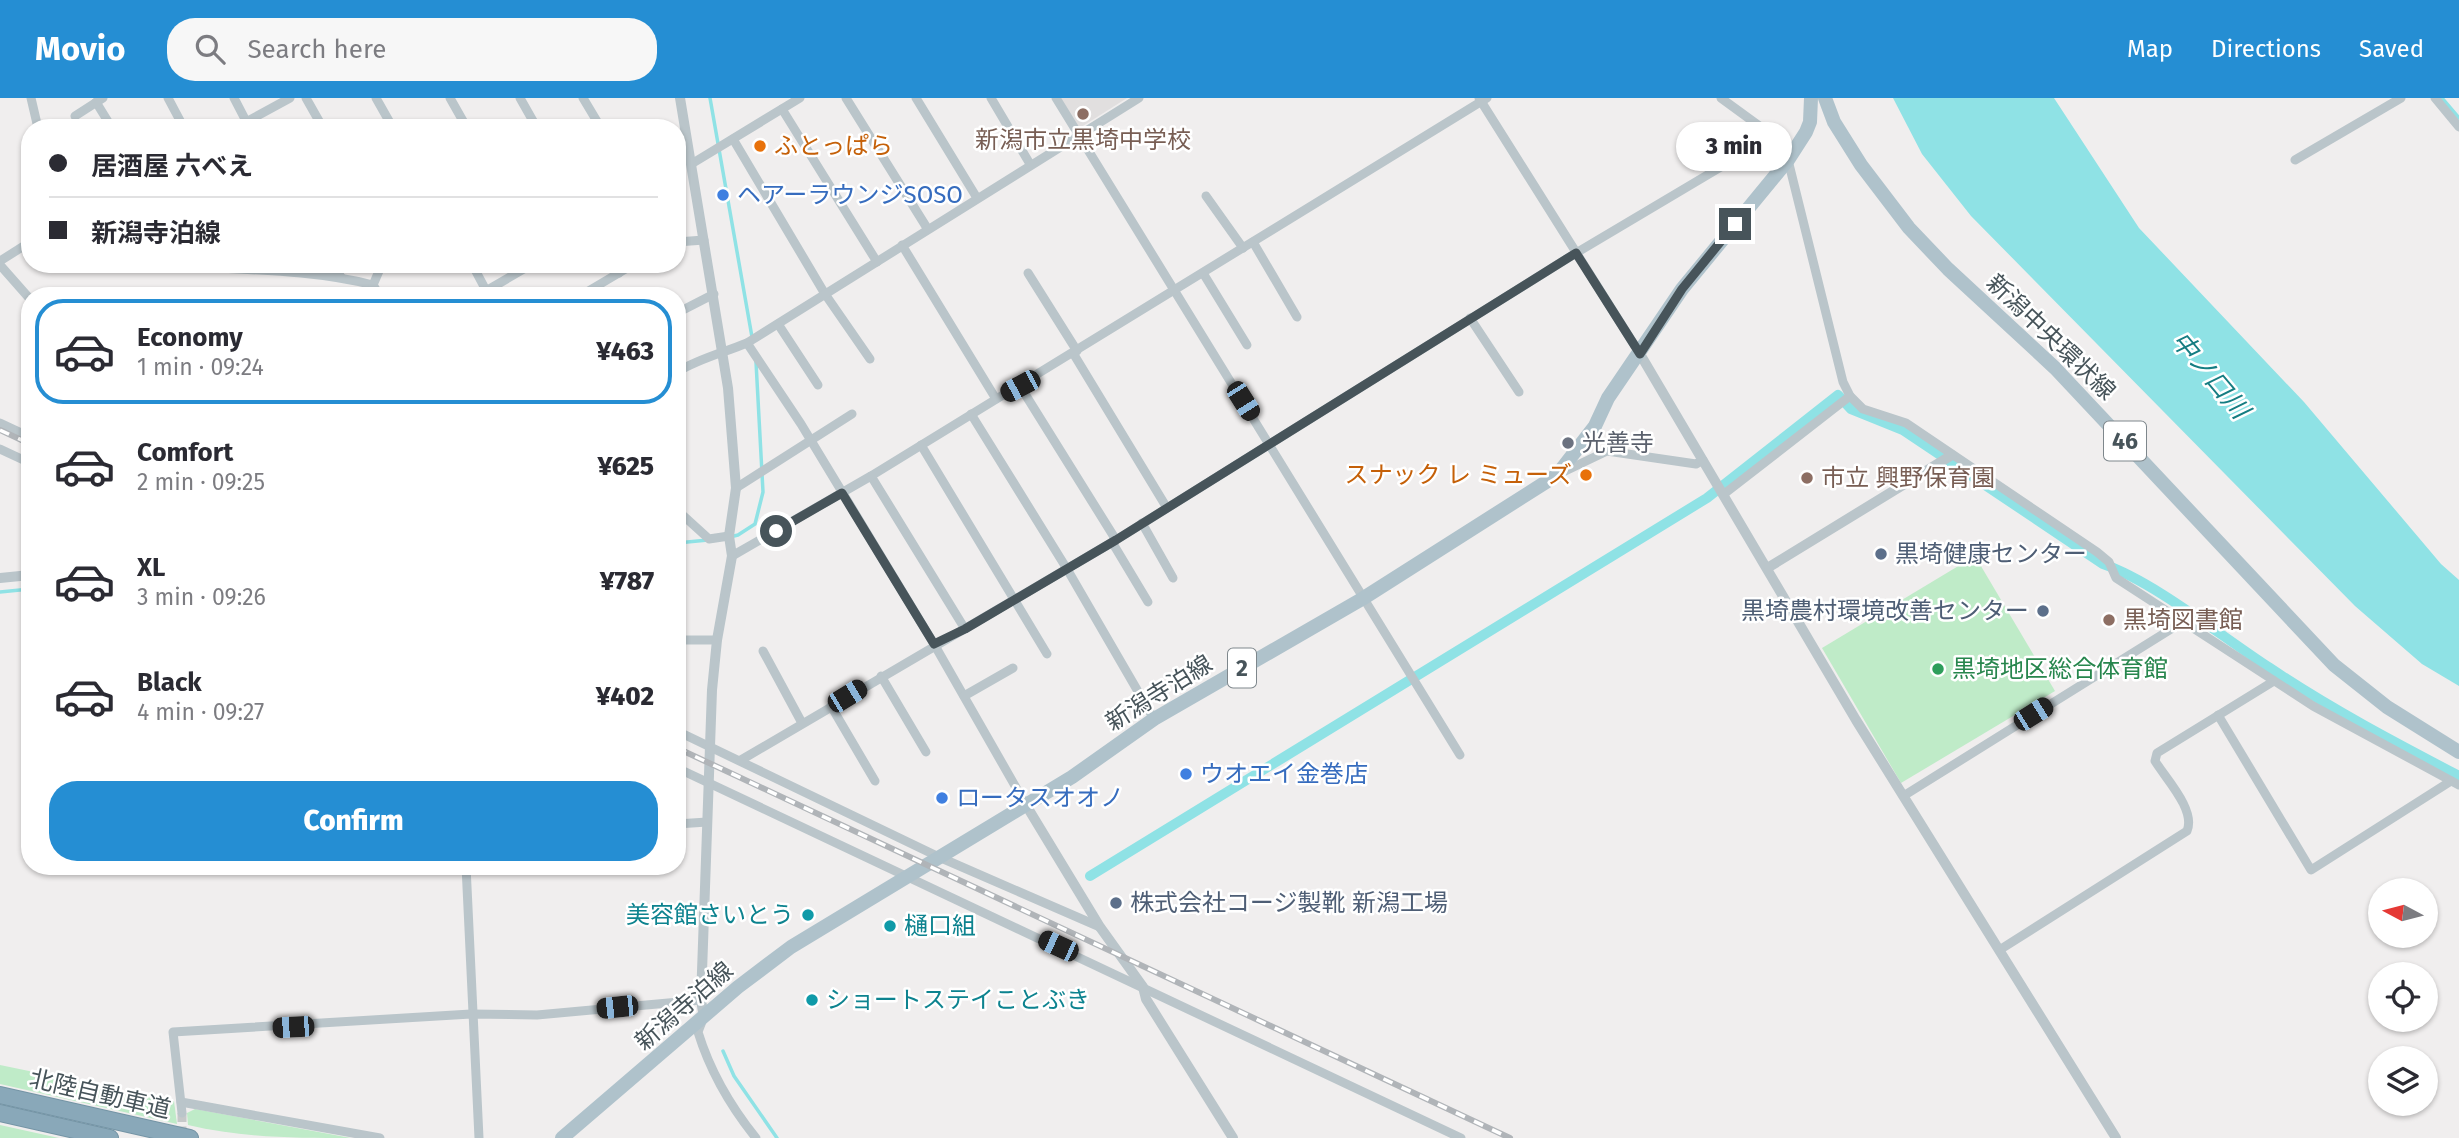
<!DOCTYPE html>
<meta charset="utf-8">
<style>
body{margin:0;font-family:"Fira Sans","Noto Sans JP",sans-serif;background:#f7f7f7;color:#2b2b33;height:100vh;display:flex;flex-direction:column;font-size:26px;white-space:nowrap}
*{box-sizing:border-box;margin:0}
p{font-size:23px;color:#7c7c81}
.icon{flex:none;width:38px;height:38px;fill:none;stroke:currentColor;stroke-width:2;stroke-linecap:round;stroke-linejoin:round}
.map{position:relative;flex:1;overflow:hidden}
.sheet{position:absolute;left:21px;top:189px;width:665px;height:588px;display:flex;flex-direction:column;background:#fff;border-radius:28px;box-shadow:0 2px 5px #0004}
.sheet>*{flex:none}
.top-card{position:absolute;left:21px;top:21px;width:665px;height:154px;border-radius:28px;box-shadow:0 2px 5px #0004;display:grid;align-content:center;height:154px;padding:0 28px;background:#fff}
.needle{width:46px;rotate:277deg}
.tools{position:absolute;left:2368px;top:780px;display:grid;gap:14px}
.tools a{display:grid;place-items:center;width:70px;height:70px;border-radius:50%;background:#fff;box-shadow:0 2px 5px #0004;font-size:35px}
.end{position:absolute;width:32px;height:32px;margin:-16px;border:9px solid #47545a;background:#fff;box-shadow:0 0 0 4px #fff}
.from{border-radius:50%}
.bubble{position:absolute;height:49px;border-radius:24px;background:#fff;box-shadow:0 2px 5px #0004;font-size:23px;font-weight:800;line-height:49px;text-align:center}
.car{position:absolute;width:21px;height:42px;margin:-21px -10px;border-radius:9px;box-shadow:0 0 5px 2px #0007;background:linear-gradient(#222 24%,#8ab4d8 0 40%,#222 0 76%,#8ab4d8 0 86%,#222 0)}
.top-card b{display:flex;align-items:center;gap:24px;height:66px;font-size:26px}
.top-card b+b{border-top:2px solid #e1e1e2}
.top-card i{width:18px;height:18px;background:#2b2b33}
ul{padding:12px 0 0;list-style:none}
li{display:flex;align-items:center;gap:21px;height:105px;margin:0 14px 10px;padding:0 14px;border:4px solid transparent;border-radius:28px}
li div{flex:1}
li b{display:block;font-size:26px}
li em{font-style:normal;font-weight:800}
li.current{border-color:#258ed3}
li>.icon{width:63px;height:63px;stroke-width:1.5}
.button{display:flex;gap:14px;margin-top:auto;padding:14px 28px}
.button a{flex:1;height:80px;border-radius:28px;background:#258ed3;color:#fff;font-size:28px;font-weight:800;line-height:80px;text-align:center}
header{display:flex;align-items:center;gap:42px;box-sizing:border-box;height:98px;padding:0 35px;background:#258ed3;color:#fff}
header strong{font-size:33px}
nav{display:flex;gap:38px;margin-inline-start:auto;font-size:24px}
.search{width:490px;height:63px;background:#f7f7f7;display:flex;align-items:center;gap:18px;box-sizing:border-box;padding:0 24px;border-radius:28px;color:#7c7c81;font-size:26px}
.map>svg:first-child{display:block}
.education{fill:#e1dfdf}
.green{fill:#bfebc8}
.water{fill:#8fe2e5}
.lines{fill:none;stroke-linecap:round;stroke-linejoin:round}
.stream{stroke:#8fe2e5;stroke-width:3.5}
.canal{stroke:#8fe2e5;stroke-width:10}
.minor-tunnel{stroke:#c6c8c9;stroke-width:9;stroke-dasharray:9 4.5;stroke-linecap:butt}
.motorway-casing{stroke:#7494a5;stroke-width:18}
.minor{stroke:#bac5ca;stroke-width:9}
.tertiary{stroke:#bac5ca;stroke-width:10}
.primary{stroke:#afc2cb;stroke-width:14}
.motorway{stroke:#89a8b9;stroke-width:16}
.rail-casing{stroke:#b0b4b8;stroke-width:6}
.rail{stroke:#fff;stroke-width:3.5;stroke-dasharray:10;stroke-linecap:butt}
.route{stroke:#47545a;stroke-width:9}
.education-dot{fill:#8d6e63;stroke:#fff;stroke-width:2.5}
.food-dot{fill:#e8710a;stroke:#fff;stroke-width:2.5}
.shop-dot{fill:#3f7fe0;stroke:#fff;stroke-width:2.5}
.worship-dot{fill:#6b7280;stroke:#fff;stroke-width:2.5}
.service-dot{fill:#5c6f8a;stroke:#fff;stroke-width:2.5}
.leisure-dot{fill:#2e9e5b;stroke:#fff;stroke-width:2.5}
.culture-dot{fill:#0f9aa8;stroke:#fff;stroke-width:2.5}
.labels{text-anchor:middle;dominant-baseline:central;stroke-width:5;stroke-linejoin:round;paint-order:stroke}
.shield{fill:#fff;stroke:#7e878c;stroke-width:2}
.shield-label{font-size:23px;font-weight:bold;fill:#47545a}
.education-label{font-size:24px;fill:#785e54;stroke:#fff;text-anchor:start}
.food-label{font-size:24px;fill:#c56008;stroke:#fff;text-anchor:start}
.shop-label{font-size:24px;fill:#366cbe;stroke:#fff;text-anchor:start}
.street-label{font-size:24px;fill:#47545a;stroke:#fff}
.worship-label{font-size:24px;fill:#5b616d;stroke:#fff;text-anchor:start}
.service-label{font-size:24px;fill:#4e5e75;stroke:#fff;text-anchor:start}
.leisure-label{font-size:24px;fill:#27864d;stroke:#fff;text-anchor:start}
.culture-label{font-size:24px;fill:#0d838f;stroke:#fff;text-anchor:start}
.water-label{font-size:26px;font-style:italic;fill:#157d82;stroke:#fff}
</style>
<header>
<strong>Movio</strong>
<div class="search"><svg class="icon" aria-label="search" viewBox="0 0 24 24"><circle cx="10" cy="10" r="6"/><path d="M15 15l6 6"/></svg>Search here</div>
<nav><a>Map</a><a>Directions</a><a>Saved</a></nav>
</header>
<div class="map">
<svg width="2459" height="1040" viewBox="0 0 2459 1040">
<rect width="100%" height="100%" fill="#f0eeee"/>
<path class="education" d="M1056,0H1127L1075,33Z"/>
<g class="green">
<path d="M1975,458L2055,593L1901,685L1822,550Z"/>
<path d="M0,967L174,1003L177,1026L0,986Z"/>
<path d="M195,1011L351,1040C295,1040 243,1040 188,1027L187,1015Z"/>
<path d="M0,1027L59,1040H0Z"/>
</g>
<path class="water" d="M1893,0H2054L2139,130L2304,304L2441,466L2459,482V588L2422,566L2355,508L1971,118L1922,56Z"/>
<g class="lines">
<g class="stream">
<path d="M710,0L752,239"/>
<path d="M2442,0L2459,20"/>
<path d="M730,439L738,437L755,426L763,394L756,264"/>
<path d="M677,445L708,442"/>
<path d="M0,494L30,491"/>
<path d="M723,953L734,978L777,1040"/>
</g>
<path class="canal" d="M1090,778L1707,400L1838,297L1851,311L1903,332L2103,466C2155,484 2222,539 2270,570C2331,611 2394,644 2459,678"/>
<path class="minor-tunnel" d="M182,1015V1040"/>
<g class="motorway-casing">
<g id="motorway">
<path d="M0,997L190,1040"/>
<path d="M0,1015L110,1040"/>
</g>
</g>
<g class="minor">
<path d="M31,0L38,30"/>
<path d="M168,0L184,30"/>
<path d="M234,0L246,23"/>
<path d="M306,0L323,30"/>
<path d="M376,0L393,30"/>
<path d="M450,0L467,30"/>
<path d="M520,0L537,30"/>
<path d="M583,0L601,30"/>
<path d="M846,0L927,130"/>
<path d="M916,0L977,100"/>
<path d="M991,0L1030,66"/>
<path d="M1056,0L1460,657"/>
<path d="M1479,0L1640,256"/>
<path d="M1721,0L1773,38L1788,62L1843,284L1850,298L1863,311L1906,325L2097,454L2109,464L2116,480L2313,608L2459,687"/>
<path d="M2435,0L2459,29"/>
<path d="M96,4L112,30"/>
<path d="M782,11L877,164"/>
<path d="M75,18L103,0"/>
<path d="M235,30L290,0"/>
<path d="M733,41L825,196L870,261"/>
<path d="M2295,62L2401,0"/>
<path d="M693,65L800,0"/>
<path d="M1206,98L1243,150"/>
<path d="M677,144L704,142"/>
<path d="M1253,144L1297,219"/>
<path d="M902,147L996,301"/>
<path d="M0,163L30,144"/>
<path d="M156,166C229,173 301,169 373,187L380,198"/>
<path d="M333,166L341,179"/>
<path d="M472,166L489,198"/>
<path d="M614,166L619,175"/>
<path d="M0,167L30,201"/>
<path d="M1028,175L1077,253"/>
<path d="M1203,175L1247,247"/>
<path d="M373,187L379,173L375,166"/>
<path d="M486,193L532,166"/>
<path d="M580,198L634,166"/>
<path d="M677,215L714,196"/>
<path d="M1470,220L1519,294"/>
<path d="M778,226L818,287"/>
<path d="M747,245L801,326L934,546L1026,707"/>
<path d="M1073,255L1167,410"/>
<path d="M677,274C700,260 723,255 747,245L1139,0"/>
<path d="M1020,288L1116,442"/>
<path d="M971,316L1067,471L1154,621"/>
<path d="M0,325L30,339"/>
<path d="M921,347L1047,556"/>
<path d="M0,351L30,365"/>
<path d="M1561,375L1607,353L1696,366L1703,362"/>
<path d="M871,378L965,531"/>
<path d="M736,390L852,316"/>
<path d="M1724,396L1850,298"/>
<path d="M677,412L709,441L729,438"/>
<path d="M1142,425L1173,480"/>
<path d="M1112,444L1148,504"/>
<path d="M732,458L871,378L1487,0"/>
<path d="M677,542H717"/>
<path d="M763,553L802,625"/>
<path d="M881,578L926,654"/>
<path d="M964,598L1013,570"/>
<path d="M831,608L875,683"/>
<path d="M2218,617L2311,772L2451,683"/>
<path d="M677,633L939,759L1100,829"/>
<path d="M741,662L1116,442L1576,155L1773,38"/>
<path d="M677,670L1461,1040"/>
<path d="M1905,697L2184,523"/>
<path d="M677,726L707,724"/>
<path d="M466,768L479,1040"/>
<path d="M2001,851L2187,733C2196,712 2166,681 2155,663L2157,655L2274,583"/>
<path d="M703,921L698,934C710,973 731,1009 756,1040"/>
<path d="M181,1004L380,1040"/>
<path d="M182,1015L173,934L471,916L537,917L701,902"/>
</g>
<g class="tertiary">
<path d="M680,0L728,290L736,390L729,438L732,458L717,542L712,592L701,902L704,920"/>
<path d="M1640,256L1856,622L2116,1040"/>
<path d="M1769,469L1952,357"/>
<path d="M0,480L30,477"/>
<path d="M1026,707L1100,829L1143,889L1146,901L1233,1040"/>
</g>
<g class="primary">
<path d="M1825,0L1834,24L1861,67L1909,130L1948,171L2055,270L2334,567L2387,609L2459,654"/>
<path d="M562,1040L738,889L791,849L1072,679L1154,621L1362,501L1557,377L1595,328L1608,300L1682,191L1788,62L1806,34L1810,24L1811,0"/>
</g>
<use href="#motorway" class="motorway"/>
<g class="rail-casing">
<g id="rail">
<path d="M0,332L30,346"/>
<path d="M677,650L1510,1040"/>
</g>
</g>
<use href="#rail" class="rail"/>
</g>
<g class="lines">
<path class="route" d="M776,433L842,395L934,546L965,531L1116,442L1576,155L1640,256L1682,191L1735,126"/>
</g>
<g class="education-dot">
<circle cx="1083" cy="16" r="7"/>
<circle cx="1807" cy="380" r="7"/>
<circle cx="2109" cy="522" r="7"/>
</g>
<g class="food-dot">
<circle cx="760" cy="48" r="7"/>
<circle cx="1586" cy="377" r="7"/>
</g>
<g class="shop-dot">
<circle cx="723" cy="97" r="7"/>
<circle cx="1186" cy="676" r="7"/>
<circle cx="942" cy="700" r="7"/>
</g>
<circle class="worship-dot" cx="1568" cy="345" r="7"/>
<g class="service-dot">
<circle cx="1881" cy="456" r="7"/>
<circle cx="2043" cy="513" r="7"/>
<circle cx="1116" cy="805" r="7"/>
</g>
<circle class="leisure-dot" cx="1938" cy="571" r="7"/>
<g class="culture-dot">
<circle cx="808" cy="817" r="7"/>
<circle cx="890" cy="828" r="7"/>
<circle cx="812" cy="902" r="7"/>
</g>
<g class="labels">
<g class="shield">
<rect x="2104" y="323.5" width="42" height="39" rx="5"/>
<rect x="1228" y="550.5" width="28" height="39" rx="5"/>
</g>
<g class="shield-label">
<text x="2125" y="343">46</text>
<text x="1242" y="570">2</text>
</g>
<g class="education-label">
<text x="1083" y="42" text-anchor="middle">新潟市立黒埼中学校</text>
<text x="1821" y="380">市立 興野保育園</text>
<text x="2123" y="522">黒埼図書館</text>
</g>
<g class="food-label">
<text x="774" y="48">ふとっぱら</text>
<text x="1572" y="377" text-anchor="end">スナック レ ミューズ</text>
</g>
<g class="shop-label">
<text x="737" y="97">ヘアーラウンジSOSO</text>
<text x="1200" y="676">ウオエイ金巻店</text>
<text x="956" y="700">ロータスオオノ</text>
</g>
<g class="street-label">
<text transform="translate(2051 239) rotate(44)">新潟中央環状線</text>
<text transform="translate(1159 595) rotate(-32)">新潟寺泊線</text>
<text transform="translate(684 908) rotate(-41)">新潟寺泊線</text>
<text transform="translate(100 996) rotate(13)">北陸自動車道</text>
</g>
<g class="worship-label">
<text x="1582" y="345">光善寺</text>
</g>
<g class="service-label">
<text x="1895" y="456">黒埼健康センター</text>
<text x="2029" y="513" text-anchor="end">黒埼農村環境改善センター</text>
<text x="1130" y="805">株式会社コージ製靴 新潟工場</text>
</g>
<g class="leisure-label">
<text x="1952" y="571">黒埼地区総合体育館</text>
</g>
<g class="culture-label">
<text x="794" y="817" text-anchor="end">美容館さいとう</text>
<text x="904" y="828">樋口組</text>
<text x="826" y="902">ショートステイことぶき</text>
</g>
<g class="water-label">
<text transform="translate(2210 277) rotate(50)">中ノ口川</text>
</g>
</g>
</svg>
<div class="tools">
<a><svg class="needle" viewBox="-14 -14 28 28"><path d="M0-13l5 13h-10z" fill="#e53935"/><path d="M0 13l5-13h-10z" fill="#7c7c81"/></svg></a>
<a><svg class="icon" aria-label="locate" viewBox="0 0 24 24"><circle cx="12" cy="12" r="6"/><path d="M12 2v4M12 18v4M2 12h4M18 12h4"/></svg></a>
<a><svg class="icon" aria-label="layers" viewBox="0 0 24 24"><path d="M12 4l9 5-9 5-9-5zM3 14l9 5 9-5"/></svg></a>
</div>
<i class="end from" style="left:776px;top:433px"></i>
<i class="end" style="left:1735px;top:126px"></i>
<div class="bubble" style="left:1676px;top:24px;width:116px">3 min</div>
<i class="car" style="left:1020px;top:288px;rotate:242deg"></i>
<i class="car" style="left:1243px;top:303px;rotate:148deg"></i>
<i class="car" style="left:847px;top:598px;rotate:59deg"></i>
<i class="car" style="left:2033px;top:616px;rotate:58deg"></i>
<i class="car" style="left:1058px;top:848px;rotate:295deg"></i>
<i class="car" style="left:617px;top:909px;rotate:264deg"></i>
<i class="car" style="left:293px;top:929px;rotate:267deg"></i>
<div class="top-card">
<b><i class="from"></i>居酒屋 六べえ</b>
<b><i></i>新潟寺泊線</b>
</div>
<section class="sheet">
<ul>
<li class="current"><svg class="icon" aria-label="car" viewBox="0 0 24 24"><path d="M5 17H2v-5l4-1 3-4h7l3 4 3 1v5h-3M9 17h6M6 11h13"/><circle cx="7" cy="17" r="2"/><circle cx="17" cy="17" r="2"/></svg><div><b>Economy</b><p>1 min · 09:24</p></div><em>¥463</em></li>
<li><svg class="icon" aria-label="car" viewBox="0 0 24 24"><path d="M5 17H2v-5l4-1 3-4h7l3 4 3 1v5h-3M9 17h6M6 11h13"/><circle cx="7" cy="17" r="2"/><circle cx="17" cy="17" r="2"/></svg><div><b>Comfort</b><p>2 min · 09:25</p></div><em>¥625</em></li>
<li><svg class="icon" aria-label="car" viewBox="0 0 24 24"><path d="M5 17H2v-5l4-1 3-4h7l3 4 3 1v5h-3M9 17h6M6 11h13"/><circle cx="7" cy="17" r="2"/><circle cx="17" cy="17" r="2"/></svg><div><b>XL</b><p>3 min · 09:26</p></div><em>¥787</em></li>
<li><svg class="icon" aria-label="car" viewBox="0 0 24 24"><path d="M5 17H2v-5l4-1 3-4h7l3 4 3 1v5h-3M9 17h6M6 11h13"/><circle cx="7" cy="17" r="2"/><circle cx="17" cy="17" r="2"/></svg><div><b>Black</b><p>4 min · 09:27</p></div><em>¥402</em></li>
</ul>
<div class="button"><a>Confirm</a></div>
</section>
</div>
